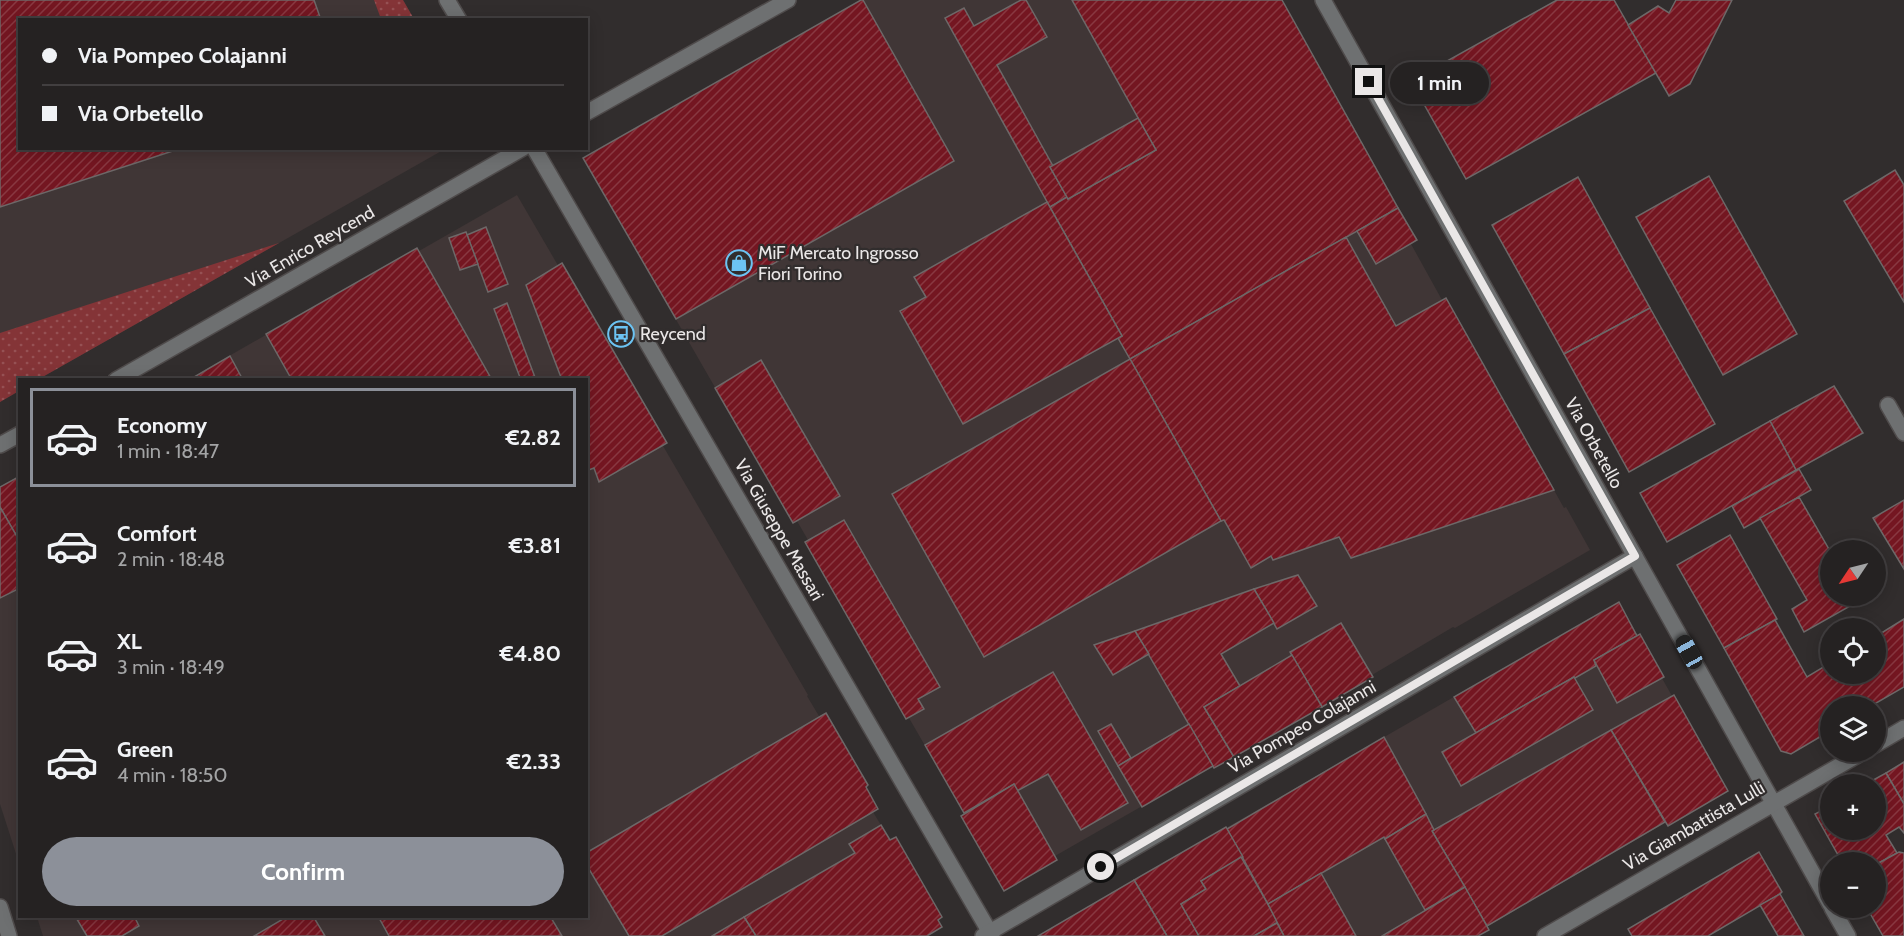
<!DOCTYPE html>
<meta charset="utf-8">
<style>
body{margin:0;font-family:Cabin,sans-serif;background:#312f2f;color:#f1f3f6;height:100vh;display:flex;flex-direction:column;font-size:22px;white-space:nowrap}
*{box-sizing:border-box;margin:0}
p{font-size:20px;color:#a3a4a5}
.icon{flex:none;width:33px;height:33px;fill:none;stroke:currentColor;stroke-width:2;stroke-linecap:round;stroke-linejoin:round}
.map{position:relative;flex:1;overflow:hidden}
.drawer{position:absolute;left:18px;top:378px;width:570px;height:540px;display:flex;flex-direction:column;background:#252222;border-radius:0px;box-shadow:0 3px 15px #0003,0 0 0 2px #423f40}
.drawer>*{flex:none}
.top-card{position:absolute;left:18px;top:18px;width:570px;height:132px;border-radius:0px;box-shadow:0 3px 15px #0003,0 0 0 2px #423f40;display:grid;align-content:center;height:132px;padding:0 24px;background:#252222}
.needle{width:39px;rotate:235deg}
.buttons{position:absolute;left:1820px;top:540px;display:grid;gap:12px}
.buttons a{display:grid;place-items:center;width:66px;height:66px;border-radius:50%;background:#252222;box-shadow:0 3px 15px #0003,0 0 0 2px #423f40;font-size:30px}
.end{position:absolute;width:27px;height:27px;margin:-14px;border:8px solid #eae7e7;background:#111;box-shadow:0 0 0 3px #111}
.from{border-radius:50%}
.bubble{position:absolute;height:42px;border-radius:21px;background:#252222;box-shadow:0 3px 15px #0003,0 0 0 2px #423f40;font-size:20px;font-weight:700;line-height:42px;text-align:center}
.car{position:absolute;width:18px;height:36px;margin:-18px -9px;border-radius:8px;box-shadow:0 0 4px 2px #0007;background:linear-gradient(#222 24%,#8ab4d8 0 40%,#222 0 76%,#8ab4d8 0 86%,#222 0)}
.top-card b{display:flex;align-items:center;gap:21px;height:57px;font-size:22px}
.top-card b+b{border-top:2px solid #423f40}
.top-card i{width:15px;height:15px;background:#f1f3f6}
ul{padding:10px 0 0;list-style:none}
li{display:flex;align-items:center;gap:18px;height:99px;margin:0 12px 9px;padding:0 12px;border:3px solid transparent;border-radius:0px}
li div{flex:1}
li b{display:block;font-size:22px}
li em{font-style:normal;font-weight:700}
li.on{border-color:#8c9099}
li>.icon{width:54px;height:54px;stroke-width:1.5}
.primary-button{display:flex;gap:12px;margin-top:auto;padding:12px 24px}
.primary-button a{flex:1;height:69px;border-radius:36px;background:#8c9099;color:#fff;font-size:24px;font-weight:700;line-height:69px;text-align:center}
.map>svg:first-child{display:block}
.built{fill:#403636}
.grass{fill:url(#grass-dots)}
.building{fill:url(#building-hatch);stroke:#6d6868;stroke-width:1.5}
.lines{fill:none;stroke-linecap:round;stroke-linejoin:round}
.minor-casing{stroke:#4f4b4b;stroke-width:18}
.minor{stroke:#6e7071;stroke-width:15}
.route{stroke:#eae7e7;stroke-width:8}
.labels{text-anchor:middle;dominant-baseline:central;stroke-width:4.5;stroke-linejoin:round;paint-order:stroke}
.street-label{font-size:18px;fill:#eae7e7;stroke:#312d2d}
.poi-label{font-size:18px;fill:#eae7e7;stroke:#312d2d;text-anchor:start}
</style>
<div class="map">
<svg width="1904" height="936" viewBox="0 0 1904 936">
<defs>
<pattern id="grass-dots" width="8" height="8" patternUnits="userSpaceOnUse" patternTransform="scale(1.5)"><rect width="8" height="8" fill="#843437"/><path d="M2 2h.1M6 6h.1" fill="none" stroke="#965154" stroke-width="1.8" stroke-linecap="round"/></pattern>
<pattern id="building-hatch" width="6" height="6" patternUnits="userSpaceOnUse" patternTransform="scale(1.5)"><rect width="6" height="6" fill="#741621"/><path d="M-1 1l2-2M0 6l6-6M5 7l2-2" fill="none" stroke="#883841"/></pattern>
</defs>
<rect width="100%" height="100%" fill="#312d2d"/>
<g class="built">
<path d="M0,0H403L414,19L20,20V148L445,149L39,379L20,380L19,391L0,402Z"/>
<path d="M861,0H1282L1417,240L1411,244L1442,300L1446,298L1564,508L1566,507L1590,550L1455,628L1453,627L1372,675L1373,677L1322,707L1214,768L1212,766L1055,856L1057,860L1004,891L961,816L964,813L909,718L906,719L805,542L808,540L797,521L793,523L583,158Z"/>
<path d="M517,195L808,695L807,696L819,716L826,713L868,785L866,787L878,809L873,812L890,840L896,837L942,917L938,920L927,936H43L37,917L586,916V380L189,379L417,248L419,251Z"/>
<path d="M19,476V863L0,804V487Z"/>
<path d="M1619,602L1672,696L1674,695L1728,791L1668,826L1665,823L1488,926L1489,930L1478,936H1038Z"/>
</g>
<g class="grass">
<path d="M374,0H403L414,19H381Z"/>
<path d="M279,243L39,379L20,380L19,391L0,402V333Z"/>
</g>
<g class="building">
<path d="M0,0H314L321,20H20V148H182L0,207Z"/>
<path d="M861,0H863L954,161L676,319L583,158Z"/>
<path d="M1021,0H1026L1047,37L997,65L1053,166L1050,167L1067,197L1050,207L945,18L964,8L974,26Z"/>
<path d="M1072,0H1282L1398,208L1130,359L1118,338L1122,336L1050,207L1067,197L1068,199L1156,150Z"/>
<path d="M1557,0H1614L1656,73L1466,179L1411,81Z"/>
<path d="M1676,0H1732L1690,84L1669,96L1628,25L1658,6L1669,13Z"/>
<path d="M1138,118L1156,150L1068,199L1050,167Z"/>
<path d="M1895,170L1904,185V302L1844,201Z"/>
<path d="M1709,176L1797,334L1723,375L1636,217Z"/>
<path d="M1578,177L1650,308L1564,354L1492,225Z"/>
<path d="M1047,202L1122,336L963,424L900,311L926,297L914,277Z"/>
<path d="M1398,208L1417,240L1376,264L1357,231Z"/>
<path d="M486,227L508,284L488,292L467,235Z"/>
<path d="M466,232L478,264L460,270L449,238Z"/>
<path d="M1346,237L1396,326L1446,298L1554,490L1351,558L1339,537L1273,560L1271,556L1251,568L1224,520L1221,521L1130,359Z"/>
<path d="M417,248L492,380H292L266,334Z"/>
<path d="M562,263L667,443L599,482L594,468L586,471V380H562L526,285Z"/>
<path d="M507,303L536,380H521L494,309Z"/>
<path d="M1650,308L1715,424L1629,472L1564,354Z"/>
<path d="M230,356L243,380H189Z"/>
<path d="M1130,359L1221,521L984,657L892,494Z"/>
<path d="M761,360L840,496L793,523L715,388Z"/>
<path d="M1834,386L1863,433L1796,470L1770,421Z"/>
<path d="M1770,421L1796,470L1667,542L1640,493Z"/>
<path d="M1799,469L1811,490L1744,528L1732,506Z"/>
<path d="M20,476V542L0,507V487Z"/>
<path d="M1799,497L1830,551V596H1856L1859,601L1804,632L1792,609L1807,600L1760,518Z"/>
<path d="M1904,500V569L1873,518Z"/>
<path d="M0,507L20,542V588L0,598Z"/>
<path d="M844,520L940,687L918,699L924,709L906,719L805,542Z"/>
<path d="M1730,535L1777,619L1724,648L1677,565Z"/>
<path d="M1298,575L1317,606L1277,629L1254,589Z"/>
<path d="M1254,589L1274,623L1221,654L1240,686L1204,707L1234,757L1214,768L1135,631Z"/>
<path d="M1619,602L1637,636L1594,660L1596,666L1575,678L1574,677L1476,733L1454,697Z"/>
<path d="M1904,619V687L1871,706H1830V731L1791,754L1781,751L1724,648L1775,620L1807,677L1830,663V674H1875V637Z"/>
<path d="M1341,623L1373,677L1322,707L1290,652Z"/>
<path d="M1135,631L1149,654L1113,675L1094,645Z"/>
<path d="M1640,634L1664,677L1617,703L1594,660Z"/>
<path d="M1292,655L1322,707L1234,757L1204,707Z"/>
<path d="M1053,672L1128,803L1081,830L1048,774L1017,791L1014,784L964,813L925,745Z"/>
<path d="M1574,677L1593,710L1461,786L1442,752Z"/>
<path d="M1674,695L1728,791L1668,826L1611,730Z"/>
<path d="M826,713L868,785L866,787L878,809L662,936H629L586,864V853Z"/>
<path d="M1111,724L1131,758L1118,766L1098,731Z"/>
<path d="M1189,724L1213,766L1142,807L1118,766Z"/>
<path d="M1611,730L1665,822L1487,926L1432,831Z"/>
<path d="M1384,737L1426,814L1385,839L1384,837L1268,904L1227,829Z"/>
<path d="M1904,762V804L1886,773Z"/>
<path d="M1886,773L1904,804V833L1899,827L1886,835L1897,853L1875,865V862H1842L1815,814L1830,806V830H1875V784H1866Z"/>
<path d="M1014,784L1057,860L1004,891L961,816Z"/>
<path d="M1426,814L1434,830L1432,831L1465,887L1425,910L1385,839Z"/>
<path d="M881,825L890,840L896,837L942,917L938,920L942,927L927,936H756L744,917L855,853L849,844Z"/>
<path d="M1226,827L1243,857L1201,881L1206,889L1181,904L1199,936H1167L1134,880Z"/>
<path d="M1759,852L1782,892L1780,894L1708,936H1632L1628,929Z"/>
<path d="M1899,852L1904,853V936H1883L1867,908H1875V865Z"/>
<path d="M1241,857L1278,922L1254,936H1199L1181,904L1206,889L1201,881Z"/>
<path d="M1321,873L1356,936H1284L1268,904Z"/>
<path d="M1134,880L1167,936H1038Z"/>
<path d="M1465,887L1489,930L1478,936H1382Z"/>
<path d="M1780,894L1804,936H1778L1760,905Z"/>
<path d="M75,916H134L139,926L122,936H87Z"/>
<path d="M288,916H313L325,936H254Z"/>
<path d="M378,916H550L562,936H389Z"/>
<path d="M744,917L756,936H712Z"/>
<path d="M1277,923L1284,936H1254Z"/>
</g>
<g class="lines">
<g class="minor-casing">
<g id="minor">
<path d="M447,0L459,20"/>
<path d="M1323,0L1830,904"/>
<path d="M586,113L788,0"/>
<path d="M534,148L992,936"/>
<path d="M116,380L523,148"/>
<path d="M1888,405L1904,433"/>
<path d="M0,445L20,434"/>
<path d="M1875,745L1904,728"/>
<path d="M0,907L9,936"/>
<path d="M1832,908L1848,936"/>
<path d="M983,936L1635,556"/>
<path d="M1545,936L1863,752"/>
</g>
</g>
<use href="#minor" class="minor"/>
</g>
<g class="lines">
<path class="route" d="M1101,867L1635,556L1369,82"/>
</g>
<defs>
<g id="shop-ring" transform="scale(1.35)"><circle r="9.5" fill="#312d2d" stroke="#6cc3f2" stroke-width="1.5"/><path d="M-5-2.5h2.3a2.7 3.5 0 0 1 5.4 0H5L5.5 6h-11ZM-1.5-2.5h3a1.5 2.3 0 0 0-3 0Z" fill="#6cc3f2"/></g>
<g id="bus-ring" transform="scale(1.35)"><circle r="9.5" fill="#312d2d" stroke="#6cc3f2" stroke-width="1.5"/><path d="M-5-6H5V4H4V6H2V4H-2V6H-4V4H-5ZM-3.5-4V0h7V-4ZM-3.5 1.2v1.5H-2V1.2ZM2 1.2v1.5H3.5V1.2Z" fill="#6cc3f2"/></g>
</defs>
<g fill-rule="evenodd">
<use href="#shop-ring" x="739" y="263"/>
<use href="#bus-ring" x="621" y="334"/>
</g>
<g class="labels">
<g class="street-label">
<text transform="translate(310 247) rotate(-30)">Via Enrico Reycend</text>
<text transform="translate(1594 443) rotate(61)">Via Orbetello</text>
<text transform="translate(779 530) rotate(60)">Via Giuseppe Massari</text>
<text transform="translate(1302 727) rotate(-30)">Via Pompeo Colajanni</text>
<text transform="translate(1694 826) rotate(-30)">Via Giambattista Lulli</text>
</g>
<g class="poi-label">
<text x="758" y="253">MiF Mercato Ingrosso<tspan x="758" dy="21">Fiori Torino</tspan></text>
<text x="640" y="334">Reycend</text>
</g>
</g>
</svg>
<div class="buttons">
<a><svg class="needle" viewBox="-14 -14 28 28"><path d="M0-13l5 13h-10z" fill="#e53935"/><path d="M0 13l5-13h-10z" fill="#a3a4a5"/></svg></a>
<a><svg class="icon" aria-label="locate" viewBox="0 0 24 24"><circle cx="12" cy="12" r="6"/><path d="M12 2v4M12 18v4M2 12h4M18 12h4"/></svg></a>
<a><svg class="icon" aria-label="layers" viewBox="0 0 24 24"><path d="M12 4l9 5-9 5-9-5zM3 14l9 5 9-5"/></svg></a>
<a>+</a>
<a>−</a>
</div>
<i class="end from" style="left:1101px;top:867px"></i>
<i class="end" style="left:1369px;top:82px"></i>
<div class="bubble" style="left:1390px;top:62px;width:99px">1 min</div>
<i class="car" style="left:1689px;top:652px;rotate:331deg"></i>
<div class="top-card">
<b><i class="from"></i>Via Pompeo Colajanni</b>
<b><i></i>Via Orbetello</b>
</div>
<section class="drawer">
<ul>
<li class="on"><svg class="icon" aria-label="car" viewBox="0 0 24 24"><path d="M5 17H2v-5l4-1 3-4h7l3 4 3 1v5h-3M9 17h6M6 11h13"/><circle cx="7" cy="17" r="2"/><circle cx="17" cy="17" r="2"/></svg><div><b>Economy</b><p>1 min · 18:47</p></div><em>€2.82</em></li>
<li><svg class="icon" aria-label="car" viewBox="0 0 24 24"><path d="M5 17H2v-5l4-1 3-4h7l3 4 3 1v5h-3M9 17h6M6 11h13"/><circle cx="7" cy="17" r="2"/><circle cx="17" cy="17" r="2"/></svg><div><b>Comfort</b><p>2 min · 18:48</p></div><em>€3.81</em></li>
<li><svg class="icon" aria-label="car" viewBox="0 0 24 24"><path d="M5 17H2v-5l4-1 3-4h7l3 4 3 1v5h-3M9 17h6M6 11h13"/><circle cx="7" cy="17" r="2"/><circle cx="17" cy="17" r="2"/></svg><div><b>XL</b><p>3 min · 18:49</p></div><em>€4.80</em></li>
<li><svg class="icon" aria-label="car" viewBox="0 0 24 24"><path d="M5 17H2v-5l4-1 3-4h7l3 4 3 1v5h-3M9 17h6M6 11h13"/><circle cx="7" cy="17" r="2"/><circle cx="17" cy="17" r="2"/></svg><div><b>Green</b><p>4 min · 18:50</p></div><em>€2.33</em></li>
</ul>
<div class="primary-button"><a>Confirm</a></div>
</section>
</div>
